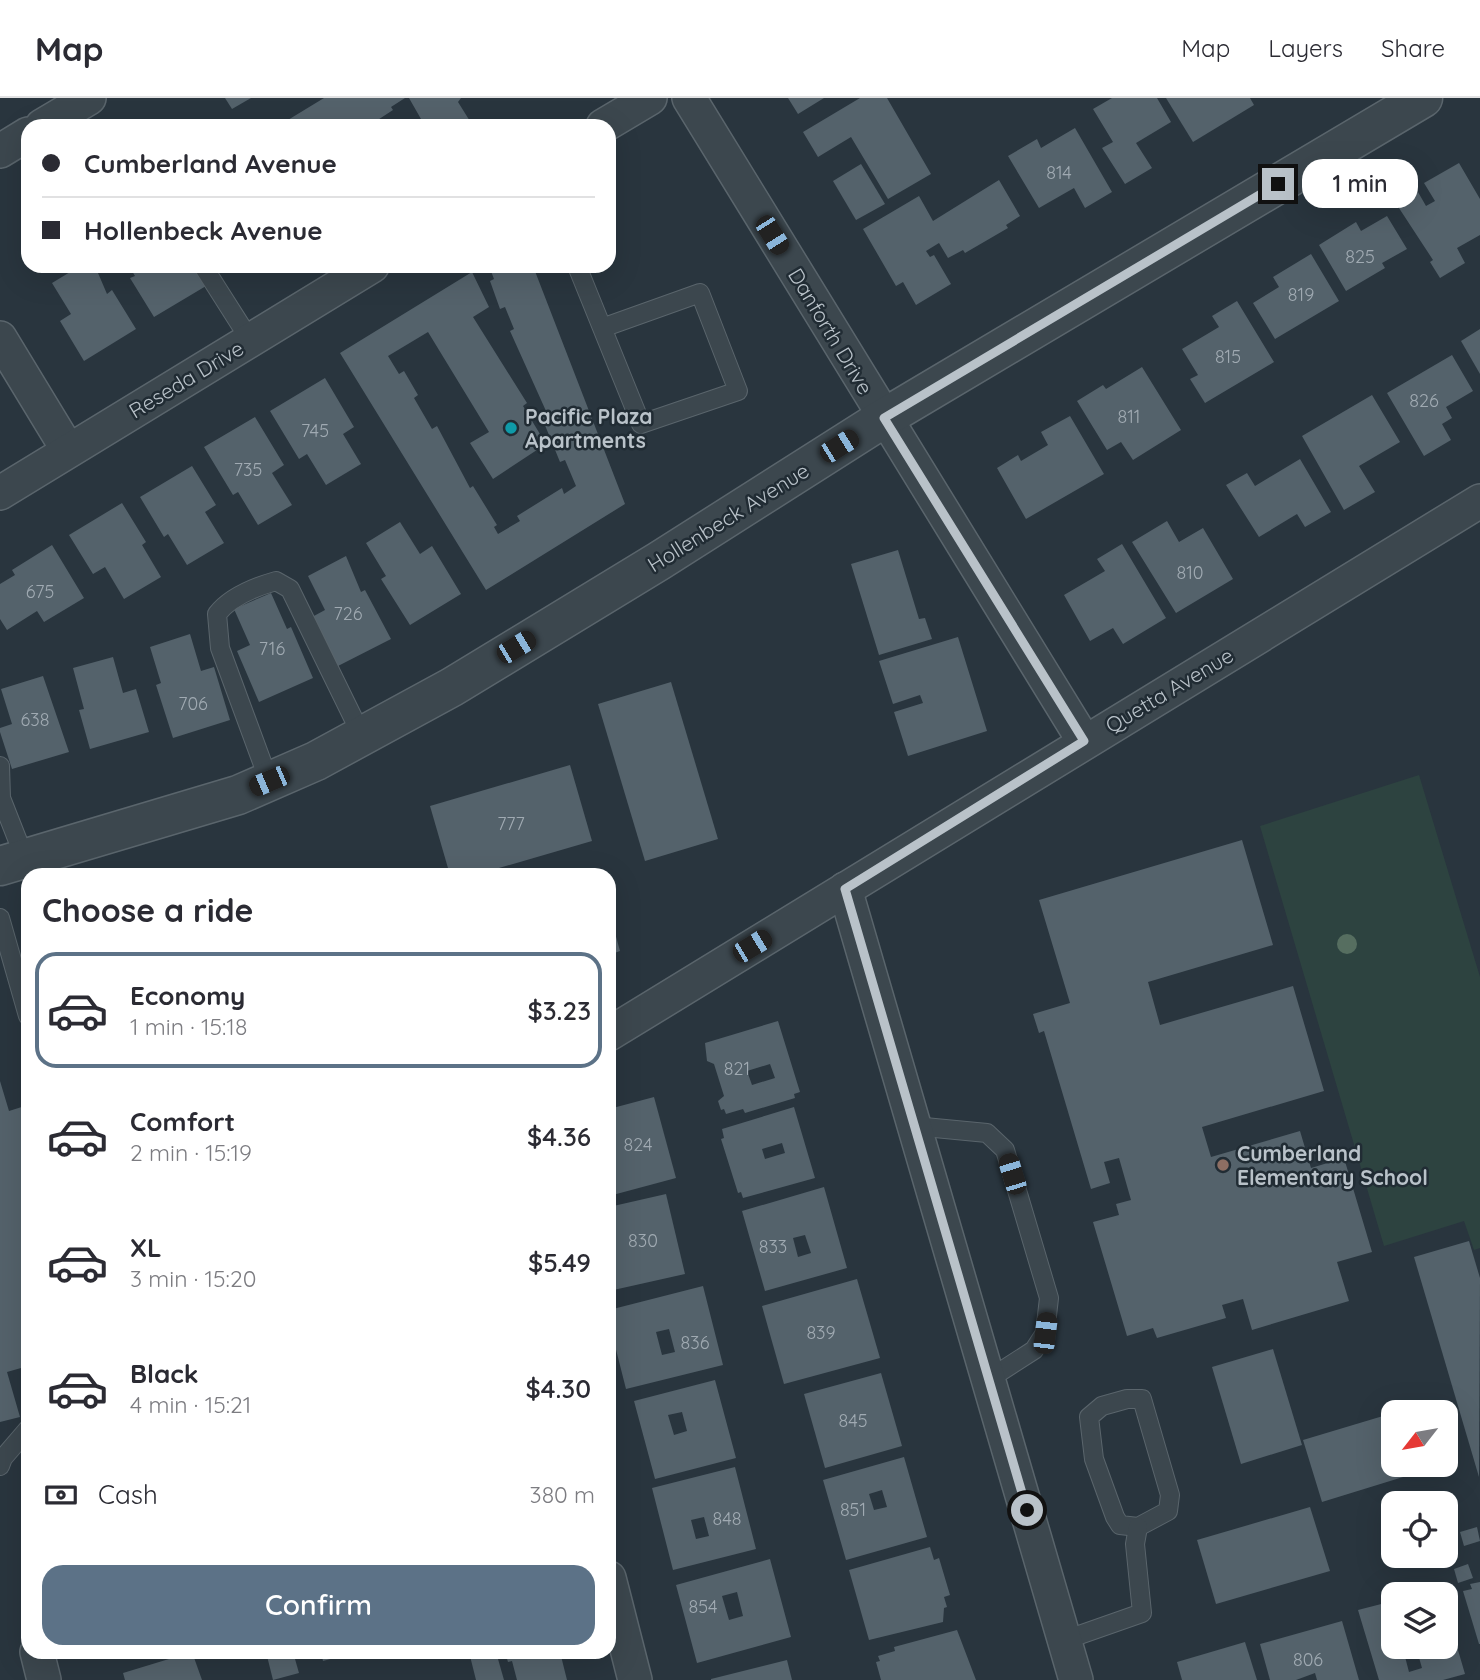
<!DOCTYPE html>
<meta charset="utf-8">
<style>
body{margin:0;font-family:Quicksand,sans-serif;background:#f2f2f3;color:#2b2b33;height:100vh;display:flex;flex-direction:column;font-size:26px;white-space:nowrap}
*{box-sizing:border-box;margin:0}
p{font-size:23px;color:#7c7c81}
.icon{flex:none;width:38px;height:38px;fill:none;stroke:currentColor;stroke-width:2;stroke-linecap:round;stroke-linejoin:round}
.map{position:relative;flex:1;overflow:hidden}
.drawer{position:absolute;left:21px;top:770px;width:595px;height:791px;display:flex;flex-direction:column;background:#fff;border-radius:21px;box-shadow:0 7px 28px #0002}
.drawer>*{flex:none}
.banner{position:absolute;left:21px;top:21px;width:595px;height:154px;border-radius:21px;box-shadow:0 7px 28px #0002;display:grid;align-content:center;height:154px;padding:0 21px;background:#fff}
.needle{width:46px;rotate:239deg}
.tools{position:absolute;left:1381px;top:1302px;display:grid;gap:14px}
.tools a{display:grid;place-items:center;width:77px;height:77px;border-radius:14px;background:#fff;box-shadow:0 7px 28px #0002;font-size:35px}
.end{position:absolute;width:32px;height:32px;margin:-16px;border:9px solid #b9c2c9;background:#111;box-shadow:0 0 0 4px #111}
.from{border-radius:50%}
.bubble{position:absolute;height:49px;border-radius:21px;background:#fff;box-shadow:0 7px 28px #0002;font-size:23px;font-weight:600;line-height:49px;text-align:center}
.car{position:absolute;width:21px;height:42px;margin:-21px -10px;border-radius:9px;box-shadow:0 0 5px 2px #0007;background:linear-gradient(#222 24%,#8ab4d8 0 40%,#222 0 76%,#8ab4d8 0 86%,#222 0)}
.banner b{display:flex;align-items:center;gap:24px;height:66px;font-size:26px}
.banner b+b{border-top:2px solid #e1e1e2}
.banner i{width:18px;height:18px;background:#2b2b33}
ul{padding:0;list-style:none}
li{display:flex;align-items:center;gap:21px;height:116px;margin:0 14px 10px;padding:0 7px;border:4px solid transparent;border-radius:21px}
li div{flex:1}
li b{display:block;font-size:26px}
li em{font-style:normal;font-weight:600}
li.selected{border-color:#5c7287}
li>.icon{width:63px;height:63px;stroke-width:1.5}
h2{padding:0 21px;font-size:32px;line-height:84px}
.pay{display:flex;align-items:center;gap:18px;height:77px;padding:0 21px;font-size:26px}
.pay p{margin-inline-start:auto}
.action{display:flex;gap:14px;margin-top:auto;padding:14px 21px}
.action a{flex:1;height:80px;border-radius:21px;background:#5c7287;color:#fff;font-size:28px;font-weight:600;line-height:80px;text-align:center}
header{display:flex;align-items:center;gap:42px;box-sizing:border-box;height:98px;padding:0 35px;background:#fff;border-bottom:2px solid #e1e1e2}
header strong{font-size:33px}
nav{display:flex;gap:38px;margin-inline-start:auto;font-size:24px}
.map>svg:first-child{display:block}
.green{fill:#2d4340}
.building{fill:#54626b;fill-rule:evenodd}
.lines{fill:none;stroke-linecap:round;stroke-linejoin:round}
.service-casing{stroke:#5a656c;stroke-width:20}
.minor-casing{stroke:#5a656c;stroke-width:36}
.tertiary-casing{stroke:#5a656c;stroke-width:41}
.service{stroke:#3c474e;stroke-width:18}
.minor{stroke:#3c474e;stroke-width:33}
.tertiary{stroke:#3c474e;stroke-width:38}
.tree{fill:#566e60}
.route{stroke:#b9c2c9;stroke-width:9}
.culture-dot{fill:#0f9aa8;stroke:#212c34;stroke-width:2.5}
.education-dot{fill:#8d6e63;stroke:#212c34;stroke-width:2.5}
.labels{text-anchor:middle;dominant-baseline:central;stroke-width:5;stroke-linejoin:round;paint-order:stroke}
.number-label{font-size:18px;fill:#a0aab2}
.street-label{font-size:21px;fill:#b9c2c9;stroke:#212c34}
.poi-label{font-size:21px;font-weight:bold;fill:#b9c2c9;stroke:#212c34;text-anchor:start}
</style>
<header>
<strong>Map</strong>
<nav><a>Map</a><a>Layers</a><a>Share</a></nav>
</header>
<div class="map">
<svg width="1480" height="1582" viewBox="0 0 1480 1582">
<rect width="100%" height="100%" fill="#29353e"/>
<path class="green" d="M1419,677L1480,879V1150L1474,1152L1464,1123L1384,1148L1260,728Z"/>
<g class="building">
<path d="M225,0H251L232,11Z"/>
<path d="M324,0H405L391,9L393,12L370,27L367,23L359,28H278Z"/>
<path d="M409,0H461L458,4L473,28H425Z"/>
<path d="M788,0H824L798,16Z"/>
<path d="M860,0H887L931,76L888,101L851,39L818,59L803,34Z"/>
<path d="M1112,0H1157L1171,24L1136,45L1152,70L1125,86L1102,50L1113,44L1093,11Z"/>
<path d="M1166,0H1250L1254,7L1193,44Z"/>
<path d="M1075,30L1112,94L1085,110L1074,90L1039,110L1008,58L1037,41L1041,50Z"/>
<path d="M1459,65L1480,101V137L1457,150L1465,165L1440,180L1430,164L1433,162L1397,107L1418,94L1426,108L1435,103L1424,85Z"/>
<path d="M861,66L885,106L856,122L833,83Z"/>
<path d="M999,82L1020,118L1006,127L1008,130L965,155L963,152L948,160L939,145L926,153L930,159L934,157L951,186L916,207L903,184L896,188L863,131L919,98L933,123Z"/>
<path d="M1387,118L1407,151L1382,165L1385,170L1346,193L1319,147L1356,124L1361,133Z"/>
<path d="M1311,156L1339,203L1275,241L1253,205L1279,189L1273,179Z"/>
<path d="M80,168H95L107,196L112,192L136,231L84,263L60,223L71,216L52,185Z"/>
<path d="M129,168H194L206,188L154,219L130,180L135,178Z"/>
<path d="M489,168H533L625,406L486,492L340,255L472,174L489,209L473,219L527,305L523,308L546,346L493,381L470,345L489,334L428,234L388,258L399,276L404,273L418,297L414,300L432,331L437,328L470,390L473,388L497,427L494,429L498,436L520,423L517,418L562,390L564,396L576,388L565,362L560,364L540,315L546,313L510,233L514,231L505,209L500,211L490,183L494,181Z"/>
<path d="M1237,203L1274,264L1205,305L1190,281L1198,277L1182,251L1219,229L1212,218Z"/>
<path d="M1480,231V276L1461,243Z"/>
<path d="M1452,257L1473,293L1446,309L1452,320L1442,326L1451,342L1424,358L1387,295Z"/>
<path d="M1142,269L1181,332L1133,362L1121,344L1107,352L1077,303L1103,287L1106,291Z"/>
<path d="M325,280L354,329L343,336L361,366L326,387L307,356L299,361L270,313Z"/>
<path d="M1372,297L1400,344L1359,368L1375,394L1344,412L1302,338Z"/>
<path d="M1070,318L1104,376L1026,421L997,370L1018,357L1021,363L1048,347L1041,334Z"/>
<path d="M255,319L284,367L272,375L292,407L258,427L238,394L233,397L204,349Z"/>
<path d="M1300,361L1331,414L1305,429L1297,416L1259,439L1226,387L1247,375L1255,388Z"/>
<path d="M192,368L216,407L205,414L224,445L187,467L168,436L164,439L140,399Z"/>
<path d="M122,405L146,444L142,447L161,479L124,501L105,469L93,476L69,437Z"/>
<path d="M1167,423L1179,444L1203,430L1233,481L1176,515L1132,444Z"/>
<path d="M400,424L420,456L432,448L461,496L410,527L381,481L386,478L366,445Z"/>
<path d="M1122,446L1166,520L1123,546L1113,530L1090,543L1064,497L1105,473L1097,461Z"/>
<path d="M52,447L84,500L44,524L37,513L7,532L0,521V486L15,477L12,472Z"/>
<path d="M898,452L919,521L925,520L932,541L879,557L851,466Z"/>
<path d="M346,458L361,494L365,492L391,541L338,568L312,519L325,512L308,478Z"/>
<path d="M271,495L287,531L291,529L313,580L259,604L237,553L250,547L234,511Z"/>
<path d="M190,536L201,573L214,569L230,622L173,640L156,587L161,585L150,549Z"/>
<path d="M958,539L987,633L908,658L894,614L923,605L920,597L893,606L879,563Z"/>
<path d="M113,559L123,595L136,591L149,634L90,651L79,612L84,611L73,570Z"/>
<path d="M43,578L69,654L12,671L0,634V630L12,626L1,591Z"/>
<path d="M671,584L718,741L645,763L598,606Z"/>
<path d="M570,667L592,743L475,777H450L430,708Z"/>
<path d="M1242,742L1273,847L1148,884L1160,927L1293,888L1324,993L1202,1029L1211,1059L1300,1033L1311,1070L1344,1060L1372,1154L1337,1164L1349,1203L1252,1232L1243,1201L1222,1207L1226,1220L1157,1240L1153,1230L1127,1238L1093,1124L1119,1117L1116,1106L1131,1102L1119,1060L1104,1064L1110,1085L1091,1091L1044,933L1039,935L1033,916L1070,905L1039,802Z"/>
<path d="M610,817L620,853L609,857V818Z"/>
<path d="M778,923L800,994L794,996L795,1000L745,1015L743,1011L726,1016L724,1011L721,1012L718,1003L724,998L714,966L707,963L705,945ZM770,966L775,980L752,987L747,973Z"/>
<path d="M0,983L9,1013L28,1007V1268L7,1274L20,1319L0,1324Z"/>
<path d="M654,999L676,1080L609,1098V1011Z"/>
<path d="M794,1009L815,1080L743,1100L741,1094L738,1095L721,1041L724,1040L722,1031ZM782,1045L785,1055L765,1061L762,1051Z"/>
<path d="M824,1089L847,1170L765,1193L742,1113ZM805,1137L811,1155L798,1159L793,1140Z"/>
<path d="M666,1096L685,1176L609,1193V1109Z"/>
<path d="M1469,1143L1480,1180L1479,1379L1414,1159Z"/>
<path d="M857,1181L880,1260L784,1286L762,1208Z"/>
<path d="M703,1188L723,1267L626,1291L609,1224V1212ZM669,1231L675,1254L662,1257L656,1234Z"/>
<path d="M1273,1251L1302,1347L1241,1366L1212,1269Z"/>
<path d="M881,1275L902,1348L825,1370L804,1296Z"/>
<path d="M715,1282L736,1360L655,1381L634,1303ZM682,1314L687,1333L674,1337L668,1317Z"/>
<path d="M1432,1303L1436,1314H1396Z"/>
<path d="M1393,1315V1367H1442L1322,1404L1303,1342Z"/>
<path d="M904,1359L927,1439L846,1462L823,1382ZM882,1392L887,1409L874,1412L869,1396Z"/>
<path d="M735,1369L756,1451L673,1472L652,1390ZM704,1419L709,1438L696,1441L691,1422Z"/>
<path d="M1310,1409L1330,1473L1216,1506L1197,1442Z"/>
<path d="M1477,1429L1480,1443L1464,1448L1460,1434Z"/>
<path d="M930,1449L934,1462L939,1460L950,1497L944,1499L947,1509L944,1510L943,1524L869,1542L849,1472Z"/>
<path d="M770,1461L791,1539L697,1565L676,1487ZM737,1494L743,1518L729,1522L722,1498Z"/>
<path d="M1468,1466L1473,1480L1458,1485L1454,1471Z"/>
<path d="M1480,1484V1546H1479L1463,1493L1472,1491L1470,1486Z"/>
<path d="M1389,1504L1393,1518V1549H1409L1403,1551L1409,1574L1422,1570L1416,1549H1446V1511L1465,1576L1443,1582H1379L1358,1512Z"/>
<path d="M1342,1523L1359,1582H1317L1315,1575L1296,1582H1270L1260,1546Z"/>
<path d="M957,1532L976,1582H881L876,1564L880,1563L878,1558L895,1553L894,1549Z"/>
<path d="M1245,1544L1257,1582H1182L1177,1564Z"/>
<path d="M192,1554L202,1582H125L123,1575Z"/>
<path d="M266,1554H293L299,1575L273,1582Z"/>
<path d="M321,1554H353V1555L323,1563Z"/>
<path d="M469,1554H496L504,1582H476Z"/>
<path d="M505,1554H560L567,1582H517L512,1563L508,1564Z"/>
<path d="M787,1562L792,1582H711V1581Z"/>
</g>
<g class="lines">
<g class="service-casing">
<g id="service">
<path d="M203,168L250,242"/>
<path d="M577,168L641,326L738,293L700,195L602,230"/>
<path d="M0,668L1,700L25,761"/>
<path d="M269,683L220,550L217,516C231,498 255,489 276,483L290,491L362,638"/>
<path d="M0,820L28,918"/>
<path d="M914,1028L987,1035L1005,1052L1049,1200L1045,1235L1034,1252L989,1281"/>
<path d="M1127,1301H1142L1170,1397L1168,1413L1138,1429L1120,1427L1115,1419L1094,1361L1089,1319L1102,1308Z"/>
<path d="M0,1368L3,1360L28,1331"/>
<path d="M1065,1542L1142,1515L1135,1446L1138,1429"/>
</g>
</g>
<g class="minor-casing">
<g id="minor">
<path d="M689,0L1084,643"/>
<path d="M42,28L89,0"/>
<path d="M603,28L650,0"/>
<path d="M0,53L28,36"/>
<path d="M0,240L68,352"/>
<path d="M0,395L372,168"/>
<path d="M845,791L1076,1582"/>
<path d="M609,936L1480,403"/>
<path d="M609,1480L635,1582"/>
<path d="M37,1554L44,1582"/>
</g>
</g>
<g class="tertiary-casing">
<path id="tertiary" d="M0,768L238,697L316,663L452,589L659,463L884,320L1423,0"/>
</g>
<use href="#service" class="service"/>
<use href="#minor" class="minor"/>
<use href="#tertiary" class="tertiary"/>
</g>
<circle class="tree" cx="1347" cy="846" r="10"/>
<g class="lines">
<path class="route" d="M1027,1412L845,791L1084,643L884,320L1278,86"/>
</g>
<circle class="culture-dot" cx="511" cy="330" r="7"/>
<circle class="education-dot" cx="1223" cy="1067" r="7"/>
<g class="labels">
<g class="number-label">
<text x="1059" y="74">814</text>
<text x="1360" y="158">825</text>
<text x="1301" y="196">819</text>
<text x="1228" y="258">815</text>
<text x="1424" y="302">826</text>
<text x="1129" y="318">811</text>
<text x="315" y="332">745</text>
<text x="248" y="371">735</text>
<text x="1190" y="474">810</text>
<text x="40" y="493">675</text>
<text x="348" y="515">726</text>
<text x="272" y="550">716</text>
<text x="193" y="605">706</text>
<text x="35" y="621">638</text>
<text x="511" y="725">777</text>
<text x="737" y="970">821</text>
<text x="638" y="1046">824</text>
<text x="643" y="1142">830</text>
<text x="773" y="1148">833</text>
<text x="821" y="1234">839</text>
<text x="695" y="1244">836</text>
<text x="853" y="1322">845</text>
<text x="853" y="1411">851</text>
<text x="727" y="1420">848</text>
<text x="703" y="1508">854</text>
<text x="1308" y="1561">806</text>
</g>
<g class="street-label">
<text transform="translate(831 233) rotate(59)">Danforth Drive</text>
<text transform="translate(186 281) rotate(-31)">Reseda Drive</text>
<text transform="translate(728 419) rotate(-32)">Hollenbeck Avenue</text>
<text transform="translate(1169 592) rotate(-31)">Quetta Avenue</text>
</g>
<g class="poi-label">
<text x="525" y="318">Pacific Plaza<tspan x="525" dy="24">Apartments</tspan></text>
<text x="1237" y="1055">Cumberland<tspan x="1237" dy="24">Elementary School</tspan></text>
</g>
</g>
</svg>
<div class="tools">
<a><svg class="needle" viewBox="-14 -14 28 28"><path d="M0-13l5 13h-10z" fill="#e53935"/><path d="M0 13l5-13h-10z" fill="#7c7c81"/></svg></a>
<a><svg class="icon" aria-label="locate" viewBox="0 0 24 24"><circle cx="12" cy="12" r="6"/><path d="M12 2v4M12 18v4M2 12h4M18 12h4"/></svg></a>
<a><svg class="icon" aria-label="layers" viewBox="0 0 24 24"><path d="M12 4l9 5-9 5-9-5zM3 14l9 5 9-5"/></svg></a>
</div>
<i class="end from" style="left:1027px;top:1412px"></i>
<i class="end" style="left:1278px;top:86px"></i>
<div class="bubble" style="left:1302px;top:61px;width:116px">1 min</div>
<i class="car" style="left:772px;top:137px;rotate:148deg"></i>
<i class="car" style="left:839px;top:348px;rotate:58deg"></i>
<i class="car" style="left:516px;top:549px;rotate:59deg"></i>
<i class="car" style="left:269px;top:683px;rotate:247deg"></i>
<i class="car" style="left:752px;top:848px;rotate:59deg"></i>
<i class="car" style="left:1012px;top:1076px;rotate:343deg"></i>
<i class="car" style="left:1045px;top:1235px;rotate:7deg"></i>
<div class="banner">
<b><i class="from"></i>Cumberland Avenue</b>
<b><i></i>Hollenbeck Avenue</b>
</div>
<section class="drawer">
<h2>Choose a ride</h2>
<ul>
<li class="selected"><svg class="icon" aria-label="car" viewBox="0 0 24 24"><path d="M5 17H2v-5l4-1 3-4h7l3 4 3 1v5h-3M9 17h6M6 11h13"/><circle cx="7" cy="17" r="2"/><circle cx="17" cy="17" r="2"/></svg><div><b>Economy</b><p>1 min · 15:18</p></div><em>$3.23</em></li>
<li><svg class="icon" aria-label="car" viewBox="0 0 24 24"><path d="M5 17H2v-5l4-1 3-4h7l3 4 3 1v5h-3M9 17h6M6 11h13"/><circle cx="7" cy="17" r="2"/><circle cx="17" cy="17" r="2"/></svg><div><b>Comfort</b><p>2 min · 15:19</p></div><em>$4.36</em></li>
<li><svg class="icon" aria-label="car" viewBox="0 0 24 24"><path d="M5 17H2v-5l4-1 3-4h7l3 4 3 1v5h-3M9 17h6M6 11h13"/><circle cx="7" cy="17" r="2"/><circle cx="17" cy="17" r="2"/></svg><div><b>XL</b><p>3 min · 15:20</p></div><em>$5.49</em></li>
<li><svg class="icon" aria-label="car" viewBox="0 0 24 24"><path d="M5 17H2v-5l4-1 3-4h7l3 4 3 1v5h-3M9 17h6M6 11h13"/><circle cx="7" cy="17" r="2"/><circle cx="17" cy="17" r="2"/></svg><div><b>Black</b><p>4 min · 15:21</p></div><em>$4.30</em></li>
</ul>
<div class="pay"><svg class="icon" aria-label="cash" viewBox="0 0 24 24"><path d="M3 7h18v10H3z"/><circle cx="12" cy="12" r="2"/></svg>Cash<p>380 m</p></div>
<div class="action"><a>Confirm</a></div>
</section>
</div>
